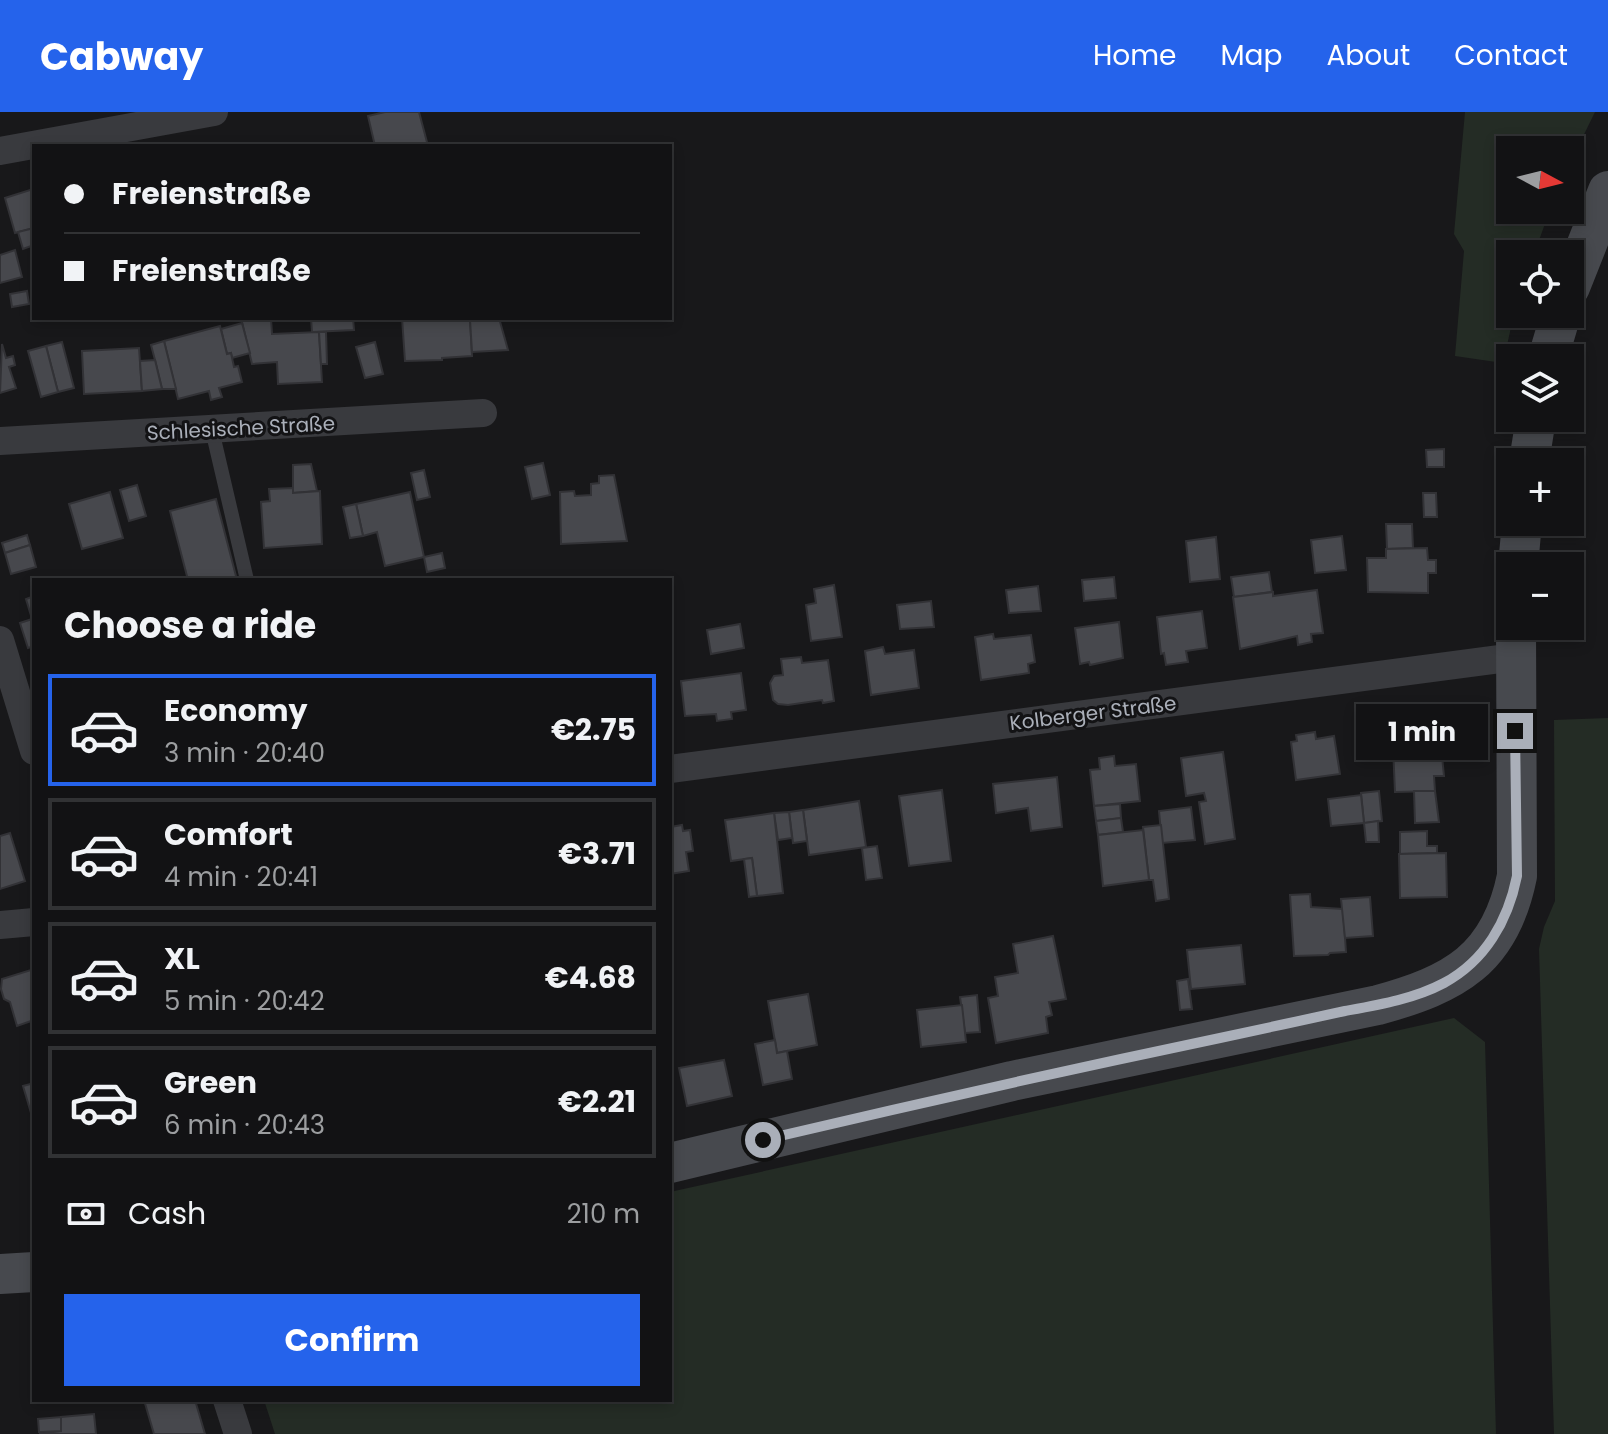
<!DOCTYPE html>
<meta charset="utf-8">
<style>
body{margin:0;font-family:Poppins,sans-serif;background:#1b1b1d;color:#f1f3f6;height:100vh;display:flex;flex-direction:column;font-size:30px;white-space:nowrap}
*{box-sizing:border-box;margin:0}
p{font-size:26px;color:#9c9ea0}
.icon{flex:none;width:44px;height:44px;fill:none;stroke:currentColor;stroke-width:2;stroke-linecap:round;stroke-linejoin:round}
.map{position:relative;flex:1;overflow:hidden}
.panel{position:absolute;left:32px;top:466px;width:640px;height:824px;display:flex;flex-direction:column;background:#121214;border-radius:0px;box-shadow:0 4px 12px #0003,0 0 0 2px #313234}
.panel>*{flex:none}
.banner{position:absolute;left:32px;top:32px;width:640px;height:176px;border-radius:0px;box-shadow:0 4px 12px #0003,0 0 0 2px #313234;display:grid;align-content:center;height:176px;padding:0 32px;background:#121214}
.needle{width:52px;rotate:97deg}
.fabs{position:absolute;left:1496px;top:24px;display:grid;gap:16px}
.fabs a{display:grid;place-items:center;width:88px;height:88px;border-radius:0px;background:#121214;box-shadow:0 4px 12px #0003,0 0 0 2px #313234;font-size:40px}
.end{position:absolute;width:36px;height:36px;margin:-18px;border:10px solid #aaafb9;background:#111;box-shadow:0 0 0 4px #111}
.from{border-radius:50%}
.bubble{position:absolute;height:56px;border-radius:0px;background:#121214;box-shadow:0 4px 12px #0003,0 0 0 2px #313234;font-size:26px;font-weight:700;line-height:56px;text-align:center}
.banner b{display:flex;align-items:center;gap:28px;height:76px;font-size:30px}
.banner b+b{border-top:2px solid #313234}
.banner i{width:20px;height:20px;background:#f1f3f6}
ul{padding:0;list-style:none}
li{display:flex;align-items:center;gap:24px;height:112px;margin:0 16px 12px;padding:0 16px;border:4px solid #313234;border-radius:0px}
li div{flex:1}
li b{display:block;font-size:30px}
li em{font-style:normal;font-weight:700}
li.active{border-color:#2563eb}
li>.icon{width:72px;height:72px;stroke-width:1.5}
h2{padding:0 32px;font-size:36px;line-height:96px}
.pay{display:flex;align-items:center;gap:20px;height:88px;padding:0 32px;font-size:30px}
.pay p{margin-inline-start:auto}
.cta{display:flex;gap:16px;margin-top:auto;padding:16px 32px}
.cta a{flex:1;height:92px;border-radius:0px;background:#2563eb;color:#fff;font-size:32px;font-weight:700;line-height:92px;text-align:center}
header{display:flex;align-items:center;gap:48px;box-sizing:border-box;height:112px;padding:0 40px;background:#2563eb;color:#fff}
header strong{font-size:38px}
nav{display:flex;gap:44px;margin-inline-start:auto;font-size:28px}
.map>svg:first-child{display:block}
.green{fill:#242c25}
.building{fill:#47484d;stroke:#323236;stroke-width:2}
.lines{fill:none;stroke-linecap:round;stroke-linejoin:round}
.lane{stroke:#393a3e;stroke-width:14}
.street{stroke:#393a3e;stroke-width:28}
.secondary{stroke:#47494e;stroke-width:40}
.route{stroke:#aaafb9;stroke-width:10}
.labels{text-anchor:middle;dominant-baseline:central;stroke-width:6;stroke-linejoin:round;paint-order:stroke}
.street-label{font-size:20px;fill:#aaafb9;stroke:#131315}
</style>
<header>
<strong>Cabway</strong>
<nav><a>Home</a><a>Map</a><a>About</a><a>Contact</a></nav>
</header>
<div class="map">
<svg width="1608" height="1322" viewBox="0 0 1608 1322">
<rect width="100%" height="100%" fill="#18181a"/>
<g class="green">
<path d="M1465,0H1595L1570,51V38H1510V98H1550L1534,142H1510V202H1514L1503,251L1455,244L1464,139L1454,122Z"/>
<path d="M1608,606V1322H1554L1539,837L1544,815L1555,789L1554,608Z"/>
<path d="M1454,906L1485,930L1496,1322H275L264,1288H670V1080Z"/>
</g>
<g class="building">
<path d="M385,0H419L428,34H375L368,4Z"/>
<path d="M33,77L34,116L15,121L5,86Z"/>
<path d="M34,116V133L23,137L18,120Z"/>
<path d="M15,138L22,165L0,171V143Z"/>
<path d="M27,179L29,192L12,195L10,182Z"/>
<path d="M241,206H271L272,222L319,220L322,270L278,272L277,250L252,252Z"/>
<path d="M311,206H353L354,218L312,220Z"/>
<path d="M402,206H470L472,244L442,246V248L405,249Z"/>
<path d="M499,206L508,238L472,240L470,208Z"/>
<path d="M242,211L250,241L232,246L231,241L227,242L221,217Z"/>
<path d="M220,214L227,242L231,241L234,255L238,254L242,270L219,276L222,285L211,288L209,279L178,287L164,229Z"/>
<path d="M319,220H326L327,252H321Z"/>
<path d="M164,229L176,277H162L155,248L151,233Z"/>
<path d="M62,230L74,276L58,280L46,234Z"/>
<path d="M375,230L383,262L365,266L356,235Z"/>
<path d="M2,232L6,246L13,244L15,253L9,255L16,276L0,281Z"/>
<path d="M46,234L58,280L41,285L28,239Z"/>
<path d="M139,236L142,279L84,282L82,239Z"/>
<path d="M155,248L162,277L142,279L140,249Z"/>
<path d="M1444,337V355H1427L1426,338Z"/>
<path d="M543,351L550,383L532,387L525,355Z"/>
<path d="M311,352L317,379L293,381V353Z"/>
<path d="M424,358L430,385L417,388L411,361Z"/>
<path d="M614,363L627,429L561,432L560,380L574,379L575,384L591,383V372L599,371V364Z"/>
<path d="M137,373L146,404L129,409L120,378Z"/>
<path d="M293,376V381L320,379L322,432L264,436L261,390L270,389L269,377Z"/>
<path d="M110,380L123,426L82,437L69,392Z"/>
<path d="M410,380L424,445L385,454L377,420L363,424L356,392Z"/>
<path d="M1423,381H1436L1437,405H1424Z"/>
<path d="M216,387L237,468H188L170,399Z"/>
<path d="M356,392L363,424L350,426L343,395Z"/>
<path d="M1386,412H1412L1413,436L1387,437Z"/>
<path d="M27,423L30,433L5,441L2,431Z"/>
<path d="M1342,424L1346,458L1315,461L1311,428Z"/>
<path d="M1216,425L1220,467L1190,470L1186,429Z"/>
<path d="M30,433L36,455L11,462L5,441Z"/>
<path d="M1427,436L1428,448H1436V461H1428V481L1368,480L1367,446H1386V437Z"/>
<path d="M442,441L445,456L427,460L424,445Z"/>
<path d="M1269,460L1272,480L1234,485L1231,465Z"/>
<path d="M1114,465L1116,486L1084,489L1082,468Z"/>
<path d="M834,473L842,525L811,529L806,493L816,491L814,477Z"/>
<path d="M1038,474L1041,499L1009,501L1006,478Z"/>
<path d="M1317,478L1323,521L1311,522L1312,530L1298,533L1297,524L1240,537L1233,485L1273,480V484Z"/>
<path d="M34,484V534L28,536L20,511L32,507L26,487Z"/>
<path d="M931,489L934,515L900,517L897,493Z"/>
<path d="M1202,499L1207,536L1186,539L1188,550L1166,553L1164,541L1161,542L1157,505Z"/>
<path d="M1119,510L1123,546L1090,553L1089,550L1080,552L1075,516Z"/>
<path d="M740,512L744,536L711,542L707,518Z"/>
<path d="M993,522L994,527L1031,523L1035,550L1028,552L1029,561L981,568L975,525Z"/>
<path d="M883,535L885,542L914,538L919,576L871,583L865,539Z"/>
<path d="M801,545L802,551L828,548L834,589L823,591L822,588L788,593L778,592L773,588L770,571L774,564L783,563L781,547Z"/>
<path d="M741,561L746,598L731,600L732,607L717,609L716,602L685,604L681,569Z"/>
<path d="M1315,620L1316,627L1334,624L1340,662L1296,668L1291,630L1297,629L1296,623Z"/>
<path d="M1441,634L1444,664H1434L1435,679L1395,680L1393,635Z"/>
<path d="M1223,640L1235,727L1205,732L1199,690L1206,689L1204,681L1186,684L1181,646Z"/>
<path d="M1114,644L1115,654L1136,652L1140,689L1094,694L1090,658L1100,657L1099,646Z"/>
<path d="M1057,665L1062,715L1031,719L1028,696L996,701L993,672Z"/>
<path d="M942,678L951,749L909,754L899,684Z"/>
<path d="M1379,679L1382,709L1364,711L1361,681Z"/>
<path d="M1414,679H1435L1439,710L1415,711Z"/>
<path d="M1361,683L1364,711L1331,714L1328,687Z"/>
<path d="M859,689L866,735L809,743L803,698Z"/>
<path d="M1120,692L1121,706L1096,709L1094,694Z"/>
<path d="M1191,695L1195,728L1162,731L1159,699Z"/>
<path d="M803,698L807,729L793,731L789,700Z"/>
<path d="M789,700L792,726L778,728L774,701Z"/>
<path d="M774,701L783,781L757,784L752,746L731,749L725,708Z"/>
<path d="M1121,706L1123,720L1098,723L1096,709Z"/>
<path d="M1378,709L1379,730H1366L1364,711Z"/>
<path d="M682,713L683,719L690,718L693,739L686,740L689,759L670,762V715Z"/>
<path d="M1161,713L1169,787L1156,789L1153,768H1149L1143,715Z"/>
<path d="M1143,718L1149,768L1103,774L1098,723Z"/>
<path d="M1427,719V734H1437V741L1400,742V720Z"/>
<path d="M10,721L25,769L0,777V724Z"/>
<path d="M877,734L882,766L866,768L862,736Z"/>
<path d="M1446,741L1447,785L1400,786L1399,742Z"/>
<path d="M752,746L757,784L749,785L744,747Z"/>
<path d="M1310,782L1311,795L1343,797L1346,840L1330,841L1328,843L1294,844L1290,783Z"/>
<path d="M1370,785L1373,824L1345,826L1341,787Z"/>
<path d="M1053,824L1066,887L1049,890L1052,903L1046,905L1048,921L996,931L988,886L998,884L995,865L1018,861L1013,832Z"/>
<path d="M1241,833L1245,872L1191,877L1187,838Z"/>
<path d="M34,857V908L17,914L10,890L4,887L1,877L2,867Z"/>
<path d="M1188,867L1192,897L1180,898L1177,869Z"/>
<path d="M808,882L817,933L777,941L768,889Z"/>
<path d="M977,883L980,920L965,921L960,885Z"/>
<path d="M962,893L966,930L921,935L917,898Z"/>
<path d="M775,928L777,941L787,939L792,967L763,973L755,932Z"/>
<path d="M724,948L732,984L687,994L679,956Z"/>
<path d="M34,971V1011L23,974Z"/>
<path d="M144,1288H195L205,1322H154Z"/>
<path d="M94,1302L96,1322H39L61,1319V1305Z"/>
<path d="M61,1305V1319L39,1320L38,1307Z"/>
</g>
<g class="lines">
<path class="lane" d="M212,318L247,468"/>
<g class="street">
<path d="M0,39L214,0"/>
<path d="M0,329L483,301"/>
<path d="M0,528L34,639"/>
<path d="M670,657L1515,545"/>
<path d="M0,813L34,810"/>
<path d="M227,1288L238,1322"/>
</g>
<g class="secondary">
<path d="M1570,175L1608,79"/>
<path d="M1548,246L1561,202"/>
<path d="M1529,350L1536,306"/>
<path d="M1518,454L1522,410"/>
<path d="M670,1051L1012,969L1378,893C1454,872 1500,848 1517,764L1516,514"/>
<path d="M0,1162L34,1160"/>
</g>
</g>
<g class="lines">
<path class="route" d="M763,1028C915,992 1067,958 1220,926C1262,917 1303,908 1345,899C1378,893 1414,887 1444,871C1485,849 1508,809 1517,764L1515,619"/>
</g>
<g class="labels">
<g class="street-label">
<text transform="translate(241 316) rotate(-3)">Schlesische Straße</text>
<text transform="translate(1093 601) rotate(-7)">Kolberger Straße</text>
</g>
</g>
</svg>
<div class="fabs">
<a><svg class="needle" viewBox="-14 -14 28 28"><path d="M0-13l5 13h-10z" fill="#e53935"/><path d="M0 13l5-13h-10z" fill="#9c9ea0"/></svg></a>
<a><svg class="icon" aria-label="locate" viewBox="0 0 24 24"><circle cx="12" cy="12" r="6"/><path d="M12 2v4M12 18v4M2 12h4M18 12h4"/></svg></a>
<a><svg class="icon" aria-label="layers" viewBox="0 0 24 24"><path d="M12 4l9 5-9 5-9-5zM3 14l9 5 9-5"/></svg></a>
<a>+</a>
<a>−</a>
</div>
<i class="end from" style="left:763px;top:1028px"></i>
<i class="end" style="left:1515px;top:619px"></i>
<div class="bubble" style="left:1356px;top:592px;width:132px">1 min</div>
<div class="banner">
<b><i class="from"></i>Freienstraße</b>
<b><i></i>Freienstraße</b>
</div>
<section class="panel">
<h2>Choose a ride</h2>
<ul>
<li class="active"><svg class="icon" aria-label="car" viewBox="0 0 24 24"><path d="M5 17H2v-5l4-1 3-4h7l3 4 3 1v5h-3M9 17h6M6 11h13"/><circle cx="7" cy="17" r="2"/><circle cx="17" cy="17" r="2"/></svg><div><b>Economy</b><p>3 min · 20:40</p></div><em>€2.75</em></li>
<li><svg class="icon" aria-label="car" viewBox="0 0 24 24"><path d="M5 17H2v-5l4-1 3-4h7l3 4 3 1v5h-3M9 17h6M6 11h13"/><circle cx="7" cy="17" r="2"/><circle cx="17" cy="17" r="2"/></svg><div><b>Comfort</b><p>4 min · 20:41</p></div><em>€3.71</em></li>
<li><svg class="icon" aria-label="car" viewBox="0 0 24 24"><path d="M5 17H2v-5l4-1 3-4h7l3 4 3 1v5h-3M9 17h6M6 11h13"/><circle cx="7" cy="17" r="2"/><circle cx="17" cy="17" r="2"/></svg><div><b>XL</b><p>5 min · 20:42</p></div><em>€4.68</em></li>
<li><svg class="icon" aria-label="car" viewBox="0 0 24 24"><path d="M5 17H2v-5l4-1 3-4h7l3 4 3 1v5h-3M9 17h6M6 11h13"/><circle cx="7" cy="17" r="2"/><circle cx="17" cy="17" r="2"/></svg><div><b>Green</b><p>6 min · 20:43</p></div><em>€2.21</em></li>
</ul>
<div class="pay"><svg class="icon" aria-label="cash" viewBox="0 0 24 24"><path d="M3 7h18v10H3z"/><circle cx="12" cy="12" r="2"/></svg>Cash<p>210 m</p></div>
<div class="cta"><a>Confirm</a></div>
</section>
</div>
